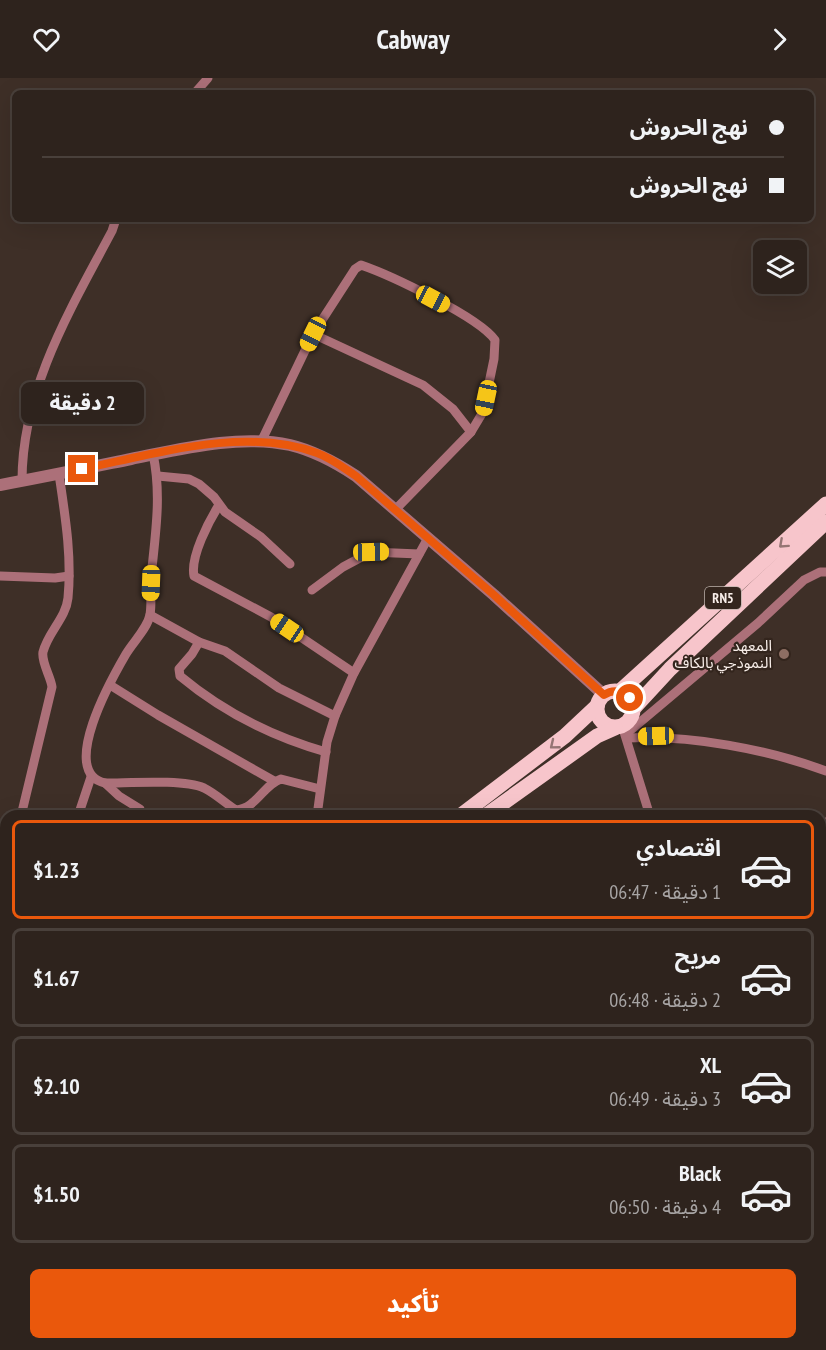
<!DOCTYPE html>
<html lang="ar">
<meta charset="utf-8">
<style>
body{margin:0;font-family:"PT Sans Narrow","Noto Sans Arabic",sans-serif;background:#3a2f2a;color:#f1f3f6;direction:rtl;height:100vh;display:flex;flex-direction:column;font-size:22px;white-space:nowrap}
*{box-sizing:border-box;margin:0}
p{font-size:20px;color:#a7a4a4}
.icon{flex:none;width:33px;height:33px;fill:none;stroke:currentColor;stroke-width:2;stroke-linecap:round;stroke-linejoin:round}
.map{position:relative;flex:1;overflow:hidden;direction:ltr}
.panel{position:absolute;left:0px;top:732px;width:826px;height:540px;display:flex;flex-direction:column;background:#2e231d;border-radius:18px 18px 0 0;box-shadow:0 6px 24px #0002,0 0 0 2px #49403b;direction:rtl}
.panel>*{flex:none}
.guide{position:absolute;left:12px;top:12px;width:802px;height:132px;border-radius:9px;box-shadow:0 6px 24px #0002,0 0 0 2px #49403b;direction:rtl;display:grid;align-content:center;height:132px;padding:0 30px;background:#2e231d}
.fabs{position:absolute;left:753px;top:162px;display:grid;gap:12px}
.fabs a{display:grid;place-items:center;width:54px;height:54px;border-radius:9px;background:#2e231d;box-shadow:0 6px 24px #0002,0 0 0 2px #49403b;font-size:30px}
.end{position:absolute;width:27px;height:27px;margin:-14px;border:8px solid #ea580c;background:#fff;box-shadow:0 0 0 3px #fff}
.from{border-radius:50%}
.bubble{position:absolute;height:42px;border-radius:9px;background:#2e231d;box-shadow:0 6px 24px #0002,0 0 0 2px #49403b;font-size:20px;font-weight:800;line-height:42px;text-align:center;direction:rtl}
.car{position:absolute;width:18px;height:36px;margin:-18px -9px;border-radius:8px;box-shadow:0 0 4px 2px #0007;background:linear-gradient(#f5c518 24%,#345 0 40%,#f5c518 0 76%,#345 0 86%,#f5c518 0)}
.guide b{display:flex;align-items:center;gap:21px;height:57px;font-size:22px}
.guide b+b{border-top:2px solid #49403b}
.guide i{width:15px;height:15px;background:#f1f3f6}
ul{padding:10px 0 0;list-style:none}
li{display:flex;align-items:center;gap:18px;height:99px;margin:0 12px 9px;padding:0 18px;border:3px solid #49403b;border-radius:9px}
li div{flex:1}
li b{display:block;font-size:22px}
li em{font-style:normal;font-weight:800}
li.selected{border-color:#ea580c}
li>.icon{width:54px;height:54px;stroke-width:1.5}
.button{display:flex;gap:12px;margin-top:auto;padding:12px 30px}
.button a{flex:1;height:69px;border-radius:9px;background:#ea580c;color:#fff;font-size:24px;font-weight:800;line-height:69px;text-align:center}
header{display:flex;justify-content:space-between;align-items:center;height:78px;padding:0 30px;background:#2e231d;font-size:27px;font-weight:800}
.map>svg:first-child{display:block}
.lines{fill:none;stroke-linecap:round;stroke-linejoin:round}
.minor{stroke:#ac7079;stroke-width:9}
.tertiary{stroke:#ac7079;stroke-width:12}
.primary{stroke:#f7c5cb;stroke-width:15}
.rail{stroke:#b9ada7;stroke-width:3}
.oneway{stroke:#957574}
.route{stroke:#ea580c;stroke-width:8}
.education-dot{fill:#8d6e63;stroke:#33251d;stroke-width:2}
.labels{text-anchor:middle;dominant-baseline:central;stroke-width:4.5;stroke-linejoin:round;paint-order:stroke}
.shield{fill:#33251d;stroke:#bdb2ac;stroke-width:1.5}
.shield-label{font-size:14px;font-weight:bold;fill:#f8eee9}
.poi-label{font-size:15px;fill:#f8eee9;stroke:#33251d;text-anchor:end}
</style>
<header><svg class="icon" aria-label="forward" viewBox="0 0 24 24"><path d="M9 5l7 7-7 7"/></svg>Cabway<svg class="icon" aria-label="heart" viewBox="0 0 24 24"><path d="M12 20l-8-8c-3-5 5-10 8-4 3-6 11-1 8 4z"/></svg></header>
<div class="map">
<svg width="826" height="1272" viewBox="0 0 826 1272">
<rect width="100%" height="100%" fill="#3e2f27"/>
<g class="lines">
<g class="minor">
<path d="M195,15L208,0"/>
<path d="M313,256L423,307L453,331L471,354"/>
<path d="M261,364L313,256L355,191L361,187C390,197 479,239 495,262L494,281L483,334L471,354L395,432"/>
<path d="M153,376C162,418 155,458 151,500C150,512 152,525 150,537C147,551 133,564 126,576C112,600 58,695 105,705C129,705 183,701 204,710C216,716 225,725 236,732C257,730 263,707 281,701L320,711"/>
<path d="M158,398L189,401L199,406L214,419L225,434L261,459L290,486"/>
<path d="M22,403C22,311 70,232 112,153L116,141"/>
<path d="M219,427C209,443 190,479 194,498L271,539L354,595"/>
<path d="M0,498L55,500L69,498"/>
<path d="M312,512L343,489L371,474L419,476"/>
<path d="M150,537L199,564L225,573L279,610L335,638"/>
<path d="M199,564L192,576L179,591L180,598C222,633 273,659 326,674"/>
<path d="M110,607L158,637L274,703"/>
<path d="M624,654L650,738"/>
<path d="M626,656L758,545L804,502L820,494H826"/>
<path d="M627,660C691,657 766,671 826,693"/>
<path d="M105,705L119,718L140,731L141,738"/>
<path d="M21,738L52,609C51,599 41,584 43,574C48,554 66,540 68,520C72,478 65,437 59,396"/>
<path d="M78,738L91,699"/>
<path d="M317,738L327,664L335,638L354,595L428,460"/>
<path d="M820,751L826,744"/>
<path d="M0,816L6,823"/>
<path d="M0,914L6,913"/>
<path d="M820,959L826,962"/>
<path d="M0,965L6,963"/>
<path d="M820,1227L826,1242"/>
<path d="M733,1272L736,1266"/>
</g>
<path class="tertiary" d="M0,407C44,399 87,390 131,381C181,371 239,356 290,367C315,373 335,384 356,398L494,517L604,617"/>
<g class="primary">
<circle cx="615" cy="631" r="18"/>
<path d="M620,613L826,426"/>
<path d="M634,630L670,591L826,444"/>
<path d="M460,738L565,658L597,628"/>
<path d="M485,738L597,658L615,650"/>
<path d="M0,926L6,925"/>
<path d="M0,942L6,940"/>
</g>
<g class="rail">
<path d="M0,789L6,798"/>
<path d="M820,1139L826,1142"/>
</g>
</g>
<defs><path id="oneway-chevron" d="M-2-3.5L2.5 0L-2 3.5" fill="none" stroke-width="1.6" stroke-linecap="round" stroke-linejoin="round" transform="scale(1.5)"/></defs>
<g class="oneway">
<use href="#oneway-chevron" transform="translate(783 466) rotate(138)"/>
<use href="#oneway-chevron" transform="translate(554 667) rotate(141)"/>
</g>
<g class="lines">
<path class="route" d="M82,391C155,376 245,348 317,375C331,380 344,390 356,398L494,517L604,617C613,611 621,612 630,620"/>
</g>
<circle class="education-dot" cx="784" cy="576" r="6"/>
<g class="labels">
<rect class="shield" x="705" y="509" width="36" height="22" rx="4.5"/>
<g class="shield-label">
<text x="723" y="520">RN5</text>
</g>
<g class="poi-label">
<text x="772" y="567">المعهد<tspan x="772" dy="17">النموذجي بالكاف</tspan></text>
</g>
</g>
</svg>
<div class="fabs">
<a><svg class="icon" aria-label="layers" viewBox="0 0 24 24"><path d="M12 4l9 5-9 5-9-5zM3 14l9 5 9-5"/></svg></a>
</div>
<i class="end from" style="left:630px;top:620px"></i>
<i class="end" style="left:82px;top:391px"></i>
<div class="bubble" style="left:21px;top:304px;width:123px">2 دقيقة</div>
<i class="car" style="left:433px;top:221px;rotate:118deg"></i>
<i class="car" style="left:313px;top:256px;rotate:206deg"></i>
<i class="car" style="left:486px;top:320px;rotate:192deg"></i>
<i class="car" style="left:371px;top:474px;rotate:89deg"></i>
<i class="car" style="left:151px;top:505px;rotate:182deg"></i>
<i class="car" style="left:287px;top:550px;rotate:304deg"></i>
<i class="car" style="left:656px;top:658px;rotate:268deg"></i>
<div class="guide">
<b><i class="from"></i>نهج الحروش</b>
<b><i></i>نهج الحروش</b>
</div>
<section class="panel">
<ul>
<li class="selected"><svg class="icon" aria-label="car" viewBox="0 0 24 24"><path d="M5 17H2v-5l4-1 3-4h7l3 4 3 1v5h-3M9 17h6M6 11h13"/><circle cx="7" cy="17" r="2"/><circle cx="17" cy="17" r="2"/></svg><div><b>اقتصادي</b><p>1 دقيقة · 06:47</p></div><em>$1.23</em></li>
<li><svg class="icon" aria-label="car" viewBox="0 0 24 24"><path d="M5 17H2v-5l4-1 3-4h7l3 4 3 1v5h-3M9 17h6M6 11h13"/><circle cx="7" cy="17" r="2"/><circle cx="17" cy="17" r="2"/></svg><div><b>مريح</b><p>2 دقيقة · 06:48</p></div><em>$1.67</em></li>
<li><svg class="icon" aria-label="car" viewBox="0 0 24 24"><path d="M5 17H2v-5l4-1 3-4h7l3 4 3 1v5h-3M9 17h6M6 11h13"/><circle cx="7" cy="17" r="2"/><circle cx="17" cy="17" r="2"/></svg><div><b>XL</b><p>3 دقيقة · 06:49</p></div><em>$2.10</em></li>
<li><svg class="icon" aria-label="car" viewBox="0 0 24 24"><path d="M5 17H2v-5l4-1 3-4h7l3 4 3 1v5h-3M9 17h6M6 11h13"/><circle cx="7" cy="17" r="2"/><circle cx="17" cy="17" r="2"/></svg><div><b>Black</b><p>4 دقيقة · 06:50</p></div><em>$1.50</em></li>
</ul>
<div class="button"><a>تأكيد</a></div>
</section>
</div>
